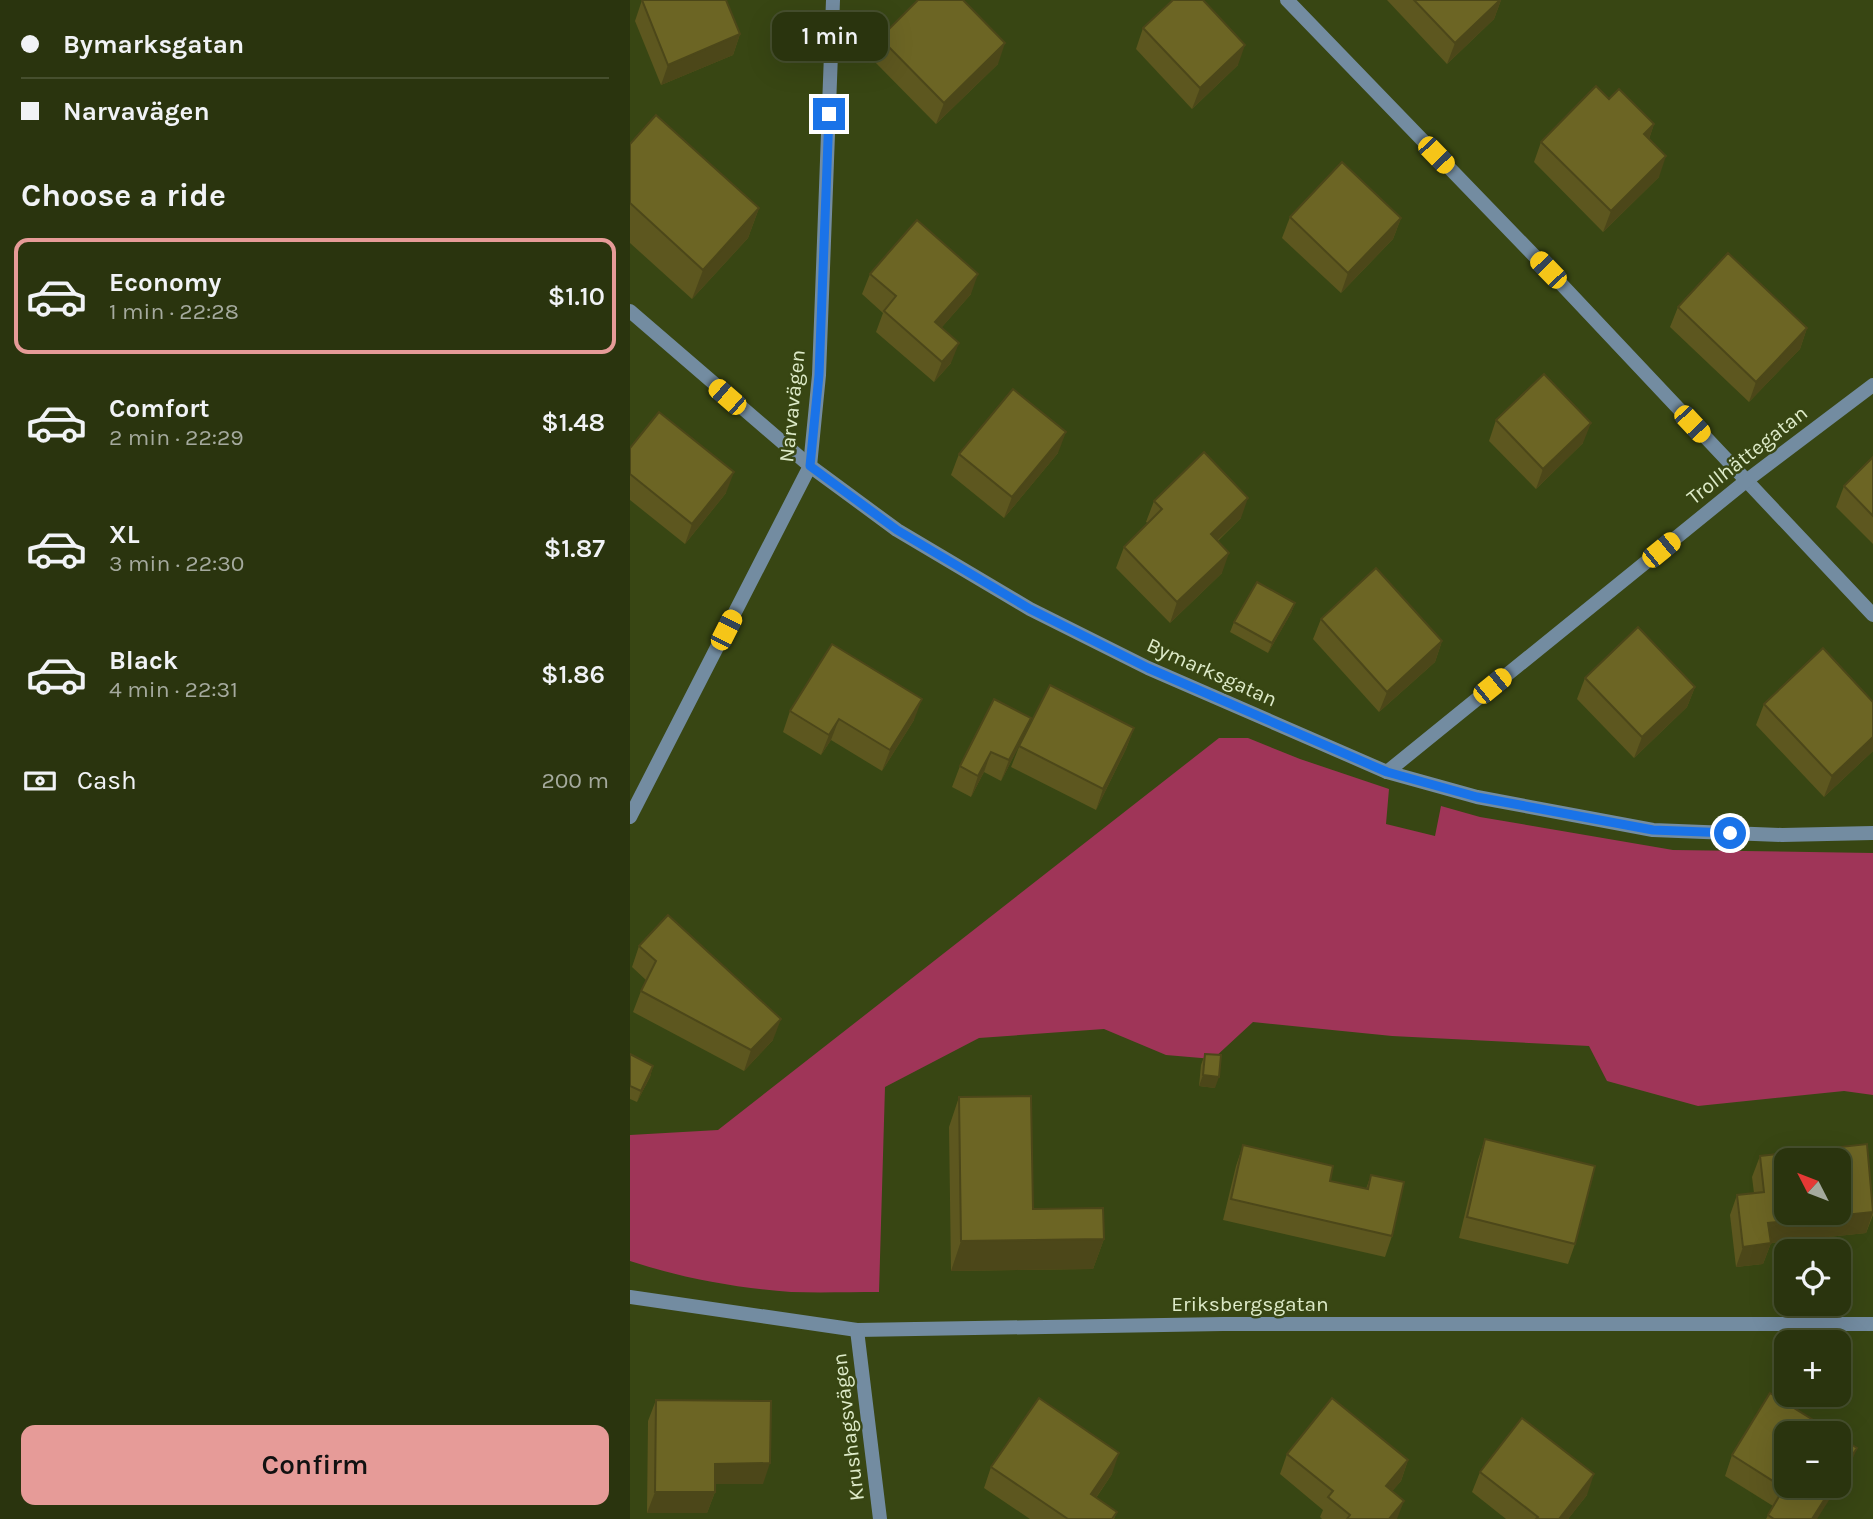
<!DOCTYPE html>
<meta charset="utf-8">
<style>
body{margin:0;font-family:Karla,sans-serif;background:#363f1c;color:#f1f3f6;height:100vh;display:flex;flex-direction:column;font-size:26px;white-space:nowrap}
*{box-sizing:border-box;margin:0}
p{font-size:23px;color:#a5aa9e}
.icon{flex:none;width:38px;height:38px;fill:none;stroke:currentColor;stroke-width:2;stroke-linecap:round;stroke-linejoin:round}
.map{position:relative;flex:1;overflow:hidden}
.side{display:flex;flex-direction:column;background:#2a340e;width:630px}
.side>*{flex:none}
.top-card{display:grid;align-content:center;height:154px;padding:0 21px;background:#2a340e}
.needle{width:46px;rotate:312deg}
.buttons{position:absolute;left:1144px;top:1148px;display:grid;gap:14px}
.buttons a{display:grid;place-items:center;width:77px;height:77px;border-radius:14px;background:#2a340e;box-shadow:0 7px 28px #0002,0 0 0 2px #464f2e;font-size:35px}
.end{position:absolute;width:32px;height:32px;margin:-16px;border:9px solid #1a73e8;background:#fff;box-shadow:0 0 0 4px #fff}
.from{border-radius:50%}
.bubble{position:absolute;height:49px;border-radius:14px;background:#2a340e;box-shadow:0 7px 28px #0002,0 0 0 2px #464f2e;font-size:23px;font-weight:600;line-height:49px;text-align:center}
.car{position:absolute;width:21px;height:42px;margin:-21px -10px;border-radius:9px;box-shadow:0 0 5px 2px #0007;background:linear-gradient(#f5c518 24%,#345 0 40%,#f5c518 0 76%,#345 0 86%,#f5c518 0)}
.top-card b{display:flex;align-items:center;gap:24px;height:66px;font-size:26px}
.top-card b+b{border-top:2px solid #464f2e}
.top-card i{width:18px;height:18px;background:#f1f3f6}
ul{padding:0;list-style:none}
li{display:flex;align-items:center;gap:21px;height:116px;margin:0 14px 10px;padding:0 7px;border:4px solid transparent;border-radius:14px}
li div{flex:1}
li b{display:block;font-size:26px}
li em{font-style:normal;font-weight:600}
li.active{border-color:#e69b98}
li>.icon{width:63px;height:63px;stroke-width:1.5}
h2{padding:0 21px;font-size:32px;line-height:84px}
.pay{display:flex;align-items:center;gap:18px;height:77px;padding:0 21px;font-size:26px}
.pay p{margin-inline-start:auto}
.primary-button{display:flex;gap:14px;margin-top:auto;padding:14px 21px}
.primary-button a{flex:1;height:80px;border-radius:14px;background:#e69b98;color:#111;font-size:28px;font-weight:600;line-height:80px;text-align:center}
main{display:flex;flex:1;min-height:0}
.map>svg:first-child{display:block}
.green{fill:#9f3558}
.lines{fill:none;stroke-linecap:round;stroke-linejoin:round}
.minor{stroke:#738ca1;stroke-width:14}
.wall{fill:#5d571f}
.shaded-wall{fill:#4c4719}
.building{fill:#6c6524;stroke:#4c4719;stroke-width:2;fill-rule:evenodd}
.route{stroke:#1a73e8;stroke-width:9}
.labels{text-anchor:middle;dominant-baseline:central;stroke-width:5;stroke-linejoin:round;paint-order:stroke}
.street-label{font-size:21px;fill:#deebc9;stroke:#384613}
</style>
<main>
<section class="side">
<div class="top-card">
<b><i class="from"></i>Bymarksgatan</b>
<b><i></i>Narvavägen</b>
</div>
<h2>Choose a ride</h2>
<ul>
<li class="active"><svg class="icon" aria-label="car" viewBox="0 0 24 24"><path d="M5 17H2v-5l4-1 3-4h7l3 4 3 1v5h-3M9 17h6M6 11h13"/><circle cx="7" cy="17" r="2"/><circle cx="17" cy="17" r="2"/></svg><div><b>Economy</b><p>1 min · 22:28</p></div><em>$1.10</em></li>
<li><svg class="icon" aria-label="car" viewBox="0 0 24 24"><path d="M5 17H2v-5l4-1 3-4h7l3 4 3 1v5h-3M9 17h6M6 11h13"/><circle cx="7" cy="17" r="2"/><circle cx="17" cy="17" r="2"/></svg><div><b>Comfort</b><p>2 min · 22:29</p></div><em>$1.48</em></li>
<li><svg class="icon" aria-label="car" viewBox="0 0 24 24"><path d="M5 17H2v-5l4-1 3-4h7l3 4 3 1v5h-3M9 17h6M6 11h13"/><circle cx="7" cy="17" r="2"/><circle cx="17" cy="17" r="2"/></svg><div><b>XL</b><p>3 min · 22:30</p></div><em>$1.87</em></li>
<li><svg class="icon" aria-label="car" viewBox="0 0 24 24"><path d="M5 17H2v-5l4-1 3-4h7l3 4 3 1v5h-3M9 17h6M6 11h13"/><circle cx="7" cy="17" r="2"/><circle cx="17" cy="17" r="2"/></svg><div><b>Black</b><p>4 min · 22:31</p></div><em>$1.86</em></li>
</ul>
<div class="pay"><svg class="icon" aria-label="cash" viewBox="0 0 24 24"><path d="M3 7h18v10H3z"/><circle cx="12" cy="12" r="2"/></svg>Cash<p>200 m</p></div>
<div class="primary-button"><a>Confirm</a></div>
</section>
<div class="map">
<svg width="1243" height="1519" viewBox="0 0 1243 1519">
<rect width="100%" height="100%" fill="#384613"/>
<path class="green" d="M589,738H618L670,759L759,789L756,824L805,836L811,806L850,817L1043,850L1243,853V1095L1214,1091L1068,1106L977,1081L959,1046L762,1036L623,1022L583,1059L536,1055L474,1029L349,1038L255,1087L249,1292C220,1292 190,1293 161,1292C107,1288 51,1278 0,1261V1135L88,1130Z"/>
<g class="lines">
<g class="minor">
<path d="M657,0L918,270L1243,615"/>
<path d="M0,311L180,466L267,530L400,609L518,668L757,772L847,797L1023,830L1152,835L1243,833"/>
<path d="M757,772L1116,481L1243,385"/>
<path d="M0,817L180,466L189,375L203,0"/>
<path d="M0,1297L227,1330L593,1324H1243"/>
<path d="M227,1330L250,1519"/>
</g>
</g>
<g class="wall">
<path d="M12,0L110,34L103,55L31,85L5,21Z"/>
<path d="M757,0H871L864,19L817,64Z"/>
<path d="M513,28L608,65L562,109L506,49Z"/>
<path d="M250,38L368,64L306,124L242,59Z"/>
<path d="M979,99L1024,124L1019,139L1029,177L973,232L904,162L911,142Z"/>
<path d="M0,144L129,208L118,238L62,299L0,243Z"/>
<path d="M660,217L771,218L763,239L711,293L652,238Z"/>
<path d="M240,274L341,294L311,328L321,363L304,382L246,332L253,313L232,294Z"/>
<path d="M1048,307L1177,328L1170,349L1119,402L1040,327Z"/>
<path d="M866,420L953,443L906,489L859,441Z"/>
<path d="M0,448L96,493L55,544L0,500Z"/>
<path d="M428,453L374,518L321,475L329,454Z"/>
<path d="M1243,457V544L1206,507L1214,486Z"/>
<path d="M524,501L611,518L588,541L592,573L540,623L486,568L494,547L518,523L516,522Z"/>
<path d="M665,603L661,613L638,653L600,632L604,622Z"/>
<path d="M691,619L812,641L805,662L749,712L683,639Z"/>
<path d="M955,678L1065,687L1057,707L1004,758L947,699Z"/>
<path d="M1243,702V751L1194,797L1126,725L1134,704Z"/>
<path d="M160,711L284,720L252,771L201,740L191,755L153,732Z"/>
<path d="M504,728L496,749L466,810L381,767L391,742L371,781L354,772L341,797L322,787L330,766L393,738Z"/>
<path d="M9,946L143,1040L114,1071L3,1012L11,991L16,980L2,967Z"/>
<path d="M0,1054L23,1066L20,1077L7,1102L0,1099Z"/>
<path d="M575,1054L585,1088L569,1086L571,1065Z"/>
<path d="M329,1097L403,1209L474,1239L463,1269L321,1271L319,1127Z"/>
<path d="M855,1139L945,1244L938,1264L829,1238L848,1160Z"/>
<path d="M613,1145L700,1181L736,1189L741,1175L762,1236L755,1257L593,1220L606,1166Z"/>
<path d="M1130,1156L1243,1202V1215L1236,1233L1141,1243L1133,1264L1106,1267L1100,1215L1107,1195L1124,1193L1122,1177Z"/>
<path d="M26,1400L133,1484H85V1492L77,1513H17L18,1421Z"/>
<path d="M1204,1433L1187,1519H1136L1143,1506L1095,1476L1102,1455Z"/>
<path d="M657,1454L778,1460L771,1481L762,1491L767,1519H692L690,1517L693,1510L650,1474Z"/>
<path d="M361,1467L482,1474L466,1498L487,1512L484,1519H400L354,1488Z"/>
<path d="M850,1472L957,1495L938,1519H876L842,1492Z"/>
</g>
<g class="shaded-wall">
<path d="M870,0H871L864,19L817,64L825,43Z"/>
<path d="M110,34L103,55L31,85L38,65Z"/>
<path d="M375,43L368,64L306,124L314,103Z"/>
<path d="M615,45L608,65L562,109L570,88Z"/>
<path d="M1024,124L1017,145L1014,134Z"/>
<path d="M1036,156L1029,177L973,232L981,211Z"/>
<path d="M129,208L118,238L62,299L73,270Z"/>
<path d="M771,218L763,239L711,293L718,273Z"/>
<path d="M348,274L341,294L298,343L305,322Z"/>
<path d="M1177,328L1170,349L1119,402L1126,382Z"/>
<path d="M329,343L321,363L304,382L312,362Z"/>
<path d="M961,423L953,443L906,489L913,469Z"/>
<path d="M436,432L428,453L374,518L382,497Z"/>
<path d="M104,472L96,493L55,544L62,524Z"/>
<path d="M618,498L611,518L573,554L581,534Z"/>
<path d="M599,553L592,573L540,623L547,602Z"/>
<path d="M665,603L661,613L638,653L642,643Z"/>
<path d="M812,641L805,662L749,712L757,692Z"/>
<path d="M1065,687L1057,707L1004,758L1012,737Z"/>
<path d="M292,699L284,720L252,771L260,750Z"/>
<path d="M401,718L393,739L371,781L379,760Z"/>
<path d="M209,719L201,740L191,755L199,735Z"/>
<path d="M504,728L496,749L466,810L473,789Z"/>
<path d="M1243,737V751L1194,797L1202,776Z"/>
<path d="M361,752L354,772L341,797L348,776Z"/>
<path d="M151,1019L143,1040L114,1071L121,1050Z"/>
<path d="M23,1066L20,1077L7,1102L11,1091Z"/>
<path d="M573,1075L589,1077L585,1088L569,1086Z"/>
<path d="M1243,1212L1236,1233L1131,1244L1138,1223Z"/>
<path d="M474,1239L463,1269L321,1271L331,1241Z"/>
<path d="M1141,1243L1133,1264L1106,1267L1113,1247Z"/>
<path d="M1227,1448L1219,1468L1209,1484V1475Z"/>
<path d="M489,1453L482,1474L454,1515L461,1494Z"/>
<path d="M778,1460L771,1481L749,1507L756,1486Z"/>
<path d="M140,1463L133,1484H78L85,1464Z"/>
<path d="M964,1474L957,1495L938,1519H929Z"/>
<path d="M1203,1486H1208L1187,1519H1182Z"/>
<path d="M25,1492H85L77,1513H17Z"/>
<path d="M774,1501L767,1519H759Z"/>
</g>
<g class="building">
<path d="M12,0H96L110,34L38,65Z"/>
<path d="M288,0H333L375,43L314,103L250,38Z"/>
<path d="M543,0H573L615,45L570,88L513,28Z"/>
<path d="M784,0H870L825,43Z"/>
<path d="M966,86L979,99L989,89L1024,124L1014,134L1036,156L981,211L911,142Z"/>
<path d="M26,115L129,208L73,270L0,203V144Z"/>
<path d="M712,162L771,218L718,273L660,217Z"/>
<path d="M287,220L348,274L305,322L329,343L312,362L254,311L266,296L240,274Z"/>
<path d="M1098,253L1177,328L1126,382L1048,307Z"/>
<path d="M914,374L961,423L913,469L866,420Z"/>
<path d="M383,389L436,432L382,497L329,454Z"/>
<path d="M29,412L104,472L62,524L0,474V448Z"/>
<path d="M574,452L618,498L581,534L599,553L547,602L494,547L532,509L524,501Z"/>
<path d="M1243,457V516L1214,486Z"/>
<path d="M746,568L812,641L757,692L691,619Z"/>
<path d="M627,582L665,603L642,643L604,622Z"/>
<path d="M1008,627L1065,687L1012,737L955,678Z"/>
<path d="M202,644L292,699L260,750L209,719L199,735L160,711Z"/>
<path d="M1193,648L1243,702V737L1202,776L1134,704Z"/>
<path d="M420,685L504,728L473,789L389,746Z"/>
<path d="M364,699L401,718L379,760L361,752L348,776L330,766Z"/>
<path d="M38,915L151,1019L121,1050L11,991L26,961L9,946Z"/>
<path d="M0,1054L23,1066L11,1091L0,1086Z"/>
<path d="M575,1054L591,1055L589,1077L573,1075Z"/>
<path d="M401,1096L403,1209L473,1208L474,1239L331,1241L329,1097Z"/>
<path d="M855,1139L965,1166L945,1244L837,1217Z"/>
<path d="M1237,1144L1243,1212L1138,1223L1141,1243L1113,1247L1107,1195L1134,1192L1130,1156ZM1157,1160H1209V1213H1157Z"/>
<path d="M613,1145L703,1166L700,1181L738,1189L741,1175L774,1182L762,1236L601,1199Z"/>
<path d="M1140,1393L1204,1433H1157V1486H1203L1182,1519H1144L1138,1515L1154,1488L1102,1455Z"/>
<path d="M409,1398L489,1453L461,1494L487,1512L482,1519H438L361,1467Z"/>
<path d="M702,1398L778,1460L756,1486L774,1501L759,1519H717L720,1515L698,1497L703,1491L657,1454Z"/>
<path d="M26,1400L141,1401L140,1463L85,1464V1492H25Z"/>
<path d="M892,1418L964,1474L929,1519H906L908,1517L850,1472Z"/>
<path d="M1209,1437L1227,1448L1209,1475Z"/>
</g>
<g class="lines">
<path class="route" d="M199,114L189,375L180,466L267,530L400,609L518,668L757,772L847,797L1023,830L1100,833"/>
</g>
<g class="labels">
<g class="street-label">
<text transform="translate(162 406) rotate(-84)">Narvavägen</text>
<text transform="translate(1117 455) rotate(-38)">Trollhättegatan</text>
<text transform="translate(582 672) rotate(24)">Bymarksgatan</text>
<text x="620" y="1304">Eriksbergsgatan</text>
<text transform="translate(218 1427) rotate(-97)">Krushagsvägen</text>
</g>
</g>
</svg>
<div class="buttons">
<a><svg class="needle" viewBox="-14 -14 28 28"><path d="M0-13l5 13h-10z" fill="#e53935"/><path d="M0 13l5-13h-10z" fill="#a5aa9e"/></svg></a>
<a><svg class="icon" aria-label="locate" viewBox="0 0 24 24"><circle cx="12" cy="12" r="6"/><path d="M12 2v4M12 18v4M2 12h4M18 12h4"/></svg></a>
<a>+</a>
<a>−</a>
</div>
<i class="end from" style="left:1100px;top:833px"></i>
<i class="end" style="left:199px;top:114px"></i>
<div class="bubble" style="left:142px;top:12px;width:116px">1 min</div>
<i class="car" style="left:806px;top:155px;rotate:136deg"></i>
<i class="car" style="left:918px;top:270px;rotate:316deg"></i>
<i class="car" style="left:97px;top:397px;rotate:311deg"></i>
<i class="car" style="left:1062px;top:424px;rotate:137deg"></i>
<i class="car" style="left:1031px;top:550px;rotate:51deg"></i>
<i class="car" style="left:96px;top:630px;rotate:27deg"></i>
<i class="car" style="left:862px;top:686px;rotate:51deg"></i>
</div>
</main>
